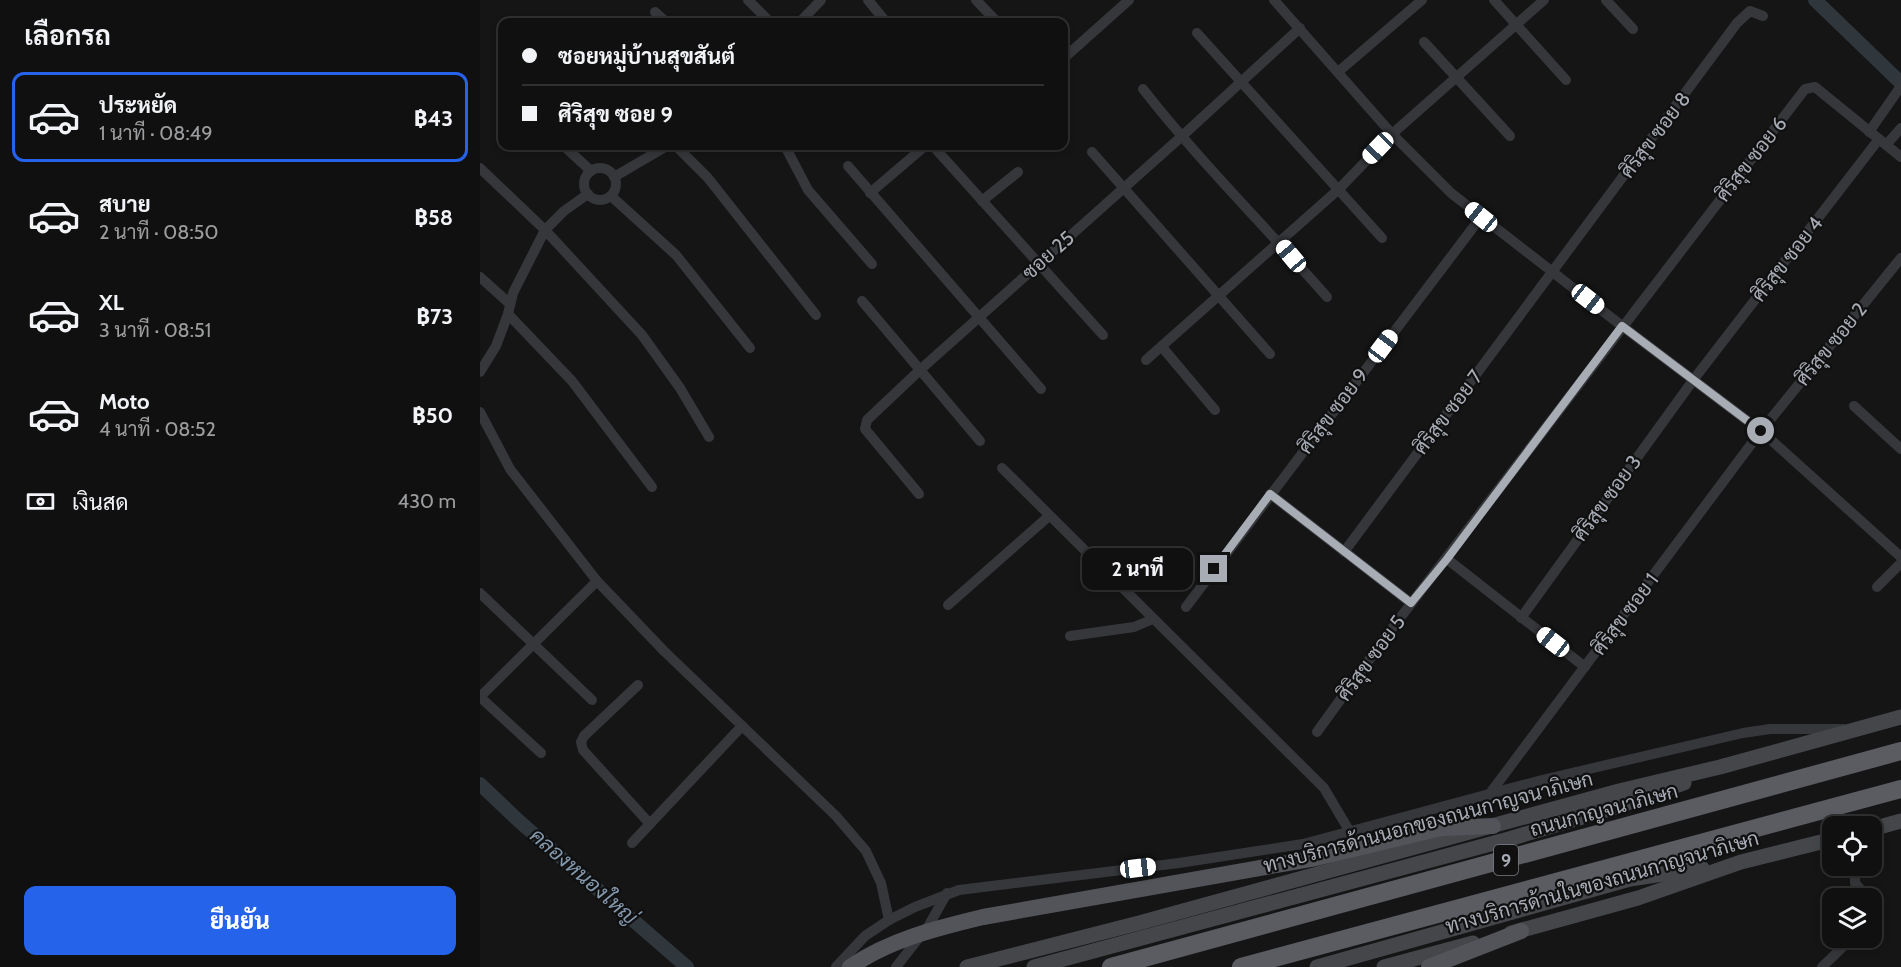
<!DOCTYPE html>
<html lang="th">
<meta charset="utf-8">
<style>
body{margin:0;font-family:Cabin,Sarabun,sans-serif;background:#1e1e1e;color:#f1f3f6;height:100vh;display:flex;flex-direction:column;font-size:22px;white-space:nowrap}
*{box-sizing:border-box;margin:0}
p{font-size:20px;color:#9c9d9f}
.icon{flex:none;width:33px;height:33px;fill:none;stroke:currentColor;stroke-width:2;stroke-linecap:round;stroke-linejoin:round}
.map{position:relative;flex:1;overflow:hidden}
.drawer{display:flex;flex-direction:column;background:#101010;width:480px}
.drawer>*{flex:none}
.banner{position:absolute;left:18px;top:18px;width:570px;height:132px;border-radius:12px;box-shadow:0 3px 9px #0003,0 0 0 2px #303030;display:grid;align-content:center;height:132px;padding:0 24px;background:#101010}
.tools{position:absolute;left:1342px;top:816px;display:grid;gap:12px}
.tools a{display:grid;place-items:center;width:60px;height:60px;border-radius:12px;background:#101010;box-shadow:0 3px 9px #0003,0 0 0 2px #303030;font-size:30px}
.end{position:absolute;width:27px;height:27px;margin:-14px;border:8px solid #a8acb5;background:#111;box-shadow:0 0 0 3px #111}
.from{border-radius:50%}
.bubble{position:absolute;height:42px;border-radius:12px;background:#101010;box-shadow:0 3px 9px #0003,0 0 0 2px #303030;font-size:20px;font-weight:800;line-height:42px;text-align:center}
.car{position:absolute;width:18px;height:36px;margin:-18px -9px;border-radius:8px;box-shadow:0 0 4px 2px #0007;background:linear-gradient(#fff 24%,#345 0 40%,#fff 0 76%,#345 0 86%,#fff 0)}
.banner b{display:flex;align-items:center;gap:21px;height:57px;font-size:22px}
.banner b+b{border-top:2px solid #303030}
.banner i{width:15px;height:15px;background:#f1f3f6}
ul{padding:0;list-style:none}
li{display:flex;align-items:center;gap:18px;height:90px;margin:0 12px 9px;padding:0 12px;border:3px solid transparent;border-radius:12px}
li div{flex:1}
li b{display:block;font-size:22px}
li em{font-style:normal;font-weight:800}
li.current{border-color:#2563eb}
li>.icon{width:54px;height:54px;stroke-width:1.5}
h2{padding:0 24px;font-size:27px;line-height:72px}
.pay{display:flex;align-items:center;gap:15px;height:66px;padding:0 24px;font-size:22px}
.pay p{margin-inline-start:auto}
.action{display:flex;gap:12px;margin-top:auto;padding:12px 24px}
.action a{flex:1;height:69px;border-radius:12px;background:#2563eb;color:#fff;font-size:24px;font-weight:800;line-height:69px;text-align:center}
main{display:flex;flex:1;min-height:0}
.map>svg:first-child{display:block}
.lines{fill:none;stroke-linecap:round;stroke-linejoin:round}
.canal{stroke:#2f373d;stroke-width:14}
.minor{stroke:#36373b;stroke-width:10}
.secondary{stroke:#44464a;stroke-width:15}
.primary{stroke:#535459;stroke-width:16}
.trunk{stroke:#5b5c62;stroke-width:18}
.route{stroke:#a8acb5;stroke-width:8}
.labels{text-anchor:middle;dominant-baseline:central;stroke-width:4.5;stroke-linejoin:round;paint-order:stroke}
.shield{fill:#101011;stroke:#7a7d84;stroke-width:1.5}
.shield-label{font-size:18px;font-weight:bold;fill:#a8acb5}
.street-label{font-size:20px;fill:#a8acb5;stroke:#101011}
.water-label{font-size:21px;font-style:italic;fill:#8398ac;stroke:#101011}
</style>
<main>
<section class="drawer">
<h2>เลือกรถ</h2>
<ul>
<li class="current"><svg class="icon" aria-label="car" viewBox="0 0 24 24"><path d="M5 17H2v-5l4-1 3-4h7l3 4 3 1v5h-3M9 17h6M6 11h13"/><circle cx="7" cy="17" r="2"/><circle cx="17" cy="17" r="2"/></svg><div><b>ประหยัด</b><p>1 นาที · 08:49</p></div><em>฿43</em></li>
<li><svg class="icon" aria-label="car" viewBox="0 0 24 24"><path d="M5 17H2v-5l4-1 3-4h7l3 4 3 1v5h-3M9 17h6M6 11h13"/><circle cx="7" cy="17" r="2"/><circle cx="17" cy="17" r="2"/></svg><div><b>สบาย</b><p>2 นาที · 08:50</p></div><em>฿58</em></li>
<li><svg class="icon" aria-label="car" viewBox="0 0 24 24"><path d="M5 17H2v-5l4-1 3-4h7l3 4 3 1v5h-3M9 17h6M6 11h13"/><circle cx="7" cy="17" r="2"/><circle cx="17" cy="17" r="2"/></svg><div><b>XL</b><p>3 นาที · 08:51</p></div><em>฿73</em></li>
<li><svg class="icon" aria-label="car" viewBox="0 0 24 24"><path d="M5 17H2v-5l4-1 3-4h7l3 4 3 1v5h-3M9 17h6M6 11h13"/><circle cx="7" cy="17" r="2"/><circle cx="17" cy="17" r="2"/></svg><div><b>Moto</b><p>4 นาที · 08:52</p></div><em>฿50</em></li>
</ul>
<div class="pay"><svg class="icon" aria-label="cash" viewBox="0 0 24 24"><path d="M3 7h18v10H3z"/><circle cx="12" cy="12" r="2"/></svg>เงินสด<p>430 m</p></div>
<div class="action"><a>ยืนยัน</a></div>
</section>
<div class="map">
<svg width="1421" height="967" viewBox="0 0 1421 967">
<rect width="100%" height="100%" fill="#151516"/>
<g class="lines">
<g class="canal">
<path d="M1335,0L1421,83"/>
<path d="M0,784L40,822L207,967"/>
</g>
<g class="minor">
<path d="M268,0L290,22"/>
<path d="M388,0L406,22"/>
<path d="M496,0L517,22"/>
<path d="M794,0L912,134L971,193L1142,326L1281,431L1421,557"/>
<path d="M1014,0L1086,80"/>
<path d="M1126,0L1153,29"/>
<path d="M175,12L186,22"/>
<path d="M320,22L341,0"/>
<path d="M717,33L902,238"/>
<path d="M944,42L1030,136"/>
<path d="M584,58L649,0"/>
<path d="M858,72L942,0"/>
<path d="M663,89C720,162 786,227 847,297"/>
<path d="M1389,132L1421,86"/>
<path d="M1406,145L1421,128"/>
<path d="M84,146L111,171"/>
<path d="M196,146L228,178L336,315"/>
<path d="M305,146L328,190L392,264"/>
<path d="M453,146L623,335"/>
<path d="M612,152L790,354"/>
<path d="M368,166L561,389"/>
<path d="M0,168L65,230L162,335L200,388L229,437"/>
<circle cx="120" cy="184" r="16"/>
<path d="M134,177L187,146"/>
<path d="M390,193L445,146"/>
<path d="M131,196L196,255L270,348"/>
<path d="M502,201L538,172"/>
<path d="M0,277L30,304"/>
<path d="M382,301L500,441"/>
<path d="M28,314L92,381L172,487"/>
<path d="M682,347L735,410"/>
<path d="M666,360L859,189L912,134L1064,0"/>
<path d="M0,372L16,346L28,314L33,293L65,230L84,211L108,194"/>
<path d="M1374,406L1421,449"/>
<path d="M0,412L30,469L117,581L184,651L356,816L386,851L401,883L409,920"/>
<path d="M522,468L844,788L870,832"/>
<path d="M439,494L385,429L387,420L441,369L701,137L820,28"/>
<path d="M790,494L931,603"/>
<path d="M864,552L1257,23L1270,11L1283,16"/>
<path d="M967,559L1105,667"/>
<path d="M1397,587L1421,563"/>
<path d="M0,593L112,700"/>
<path d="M468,605L569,516"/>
<path d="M706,607L1001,217"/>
<path d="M1041,618L1214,379L1399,139"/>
<path d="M590,636L654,627L673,619"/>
<path d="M158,685L104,736L101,742L103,750L170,824"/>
<path d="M0,697L117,581"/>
<path d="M0,697L61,753"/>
<path d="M837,732L907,635L1325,89L1335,87L1421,157"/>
<path d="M1008,796L1281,431L1421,258"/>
<path d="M152,843L262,726"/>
<path d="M1375,866V883L1388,898"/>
<path d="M1392,906V916"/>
<path d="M356,967L385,936L409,920L435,907L479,890L699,863L823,844L1062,780L1263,733L1290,729H1363"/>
<path d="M416,967L449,925L467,893"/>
<path d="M1342,967L1372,938"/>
</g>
<g class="secondary">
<path d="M1392,829L1421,821"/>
<path d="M1031,933L1158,898L1261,862L1353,839"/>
<path d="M487,967L659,923L1139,791L1240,767L1421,717"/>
<path d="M554,967L1029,839L1139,806L1204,783"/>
<path d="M837,967L1150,879L1222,868"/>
<path d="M904,967L993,943"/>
</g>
<g class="primary">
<path d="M370,967C409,940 457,928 503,917L836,858L961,828L1013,826"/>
<path d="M949,967L1041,931"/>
</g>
<g class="trunk">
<path d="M631,967L1421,751"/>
<path d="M761,967L1421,789"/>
</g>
</g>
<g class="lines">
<path class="route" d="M734,569L790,494L931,603L967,559L1142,326L1281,431"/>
</g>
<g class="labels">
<rect class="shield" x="1014" y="845" width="24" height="30" rx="4.5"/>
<g class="shield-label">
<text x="1026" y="860">9</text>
</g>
<g class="street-label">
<text transform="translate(1175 135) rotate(-53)">ศิริสุข ซอย 8</text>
<text transform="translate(1271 159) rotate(-52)">ศิริสุข ซอย 6</text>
<text transform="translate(568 255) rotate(-42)">ซอย 25</text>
<text transform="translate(1307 259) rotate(-52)">ศิริสุข ซอย 4</text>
<text transform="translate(1351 344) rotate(-51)">ศิริสุข ซอย 2</text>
<text transform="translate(853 411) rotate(-53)">ศิริสุข ซอย 9</text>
<text transform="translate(968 412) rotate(-53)">ศิริสุข ซอย 7</text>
<text transform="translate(1127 498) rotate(-54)">ศิริสุข ซอย 3</text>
<text transform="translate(1145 614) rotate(-53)">ศิริสุข ซอย 1</text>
<text transform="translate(891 658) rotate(-54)">ศิริสุข ซอย 5</text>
<text transform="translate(1124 810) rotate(-15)">ถนนกาญจนาภิเษก</text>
<text transform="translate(948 822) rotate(-15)">ทางบริการด้านนอกของถนนกาญจนาภิเษก</text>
<text transform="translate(1122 882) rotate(-16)">ทางบริการด้านในของถนนกาญจนาภิเษก</text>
</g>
<g class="water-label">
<text transform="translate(104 876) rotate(41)">คลองหนองใหญ่</text>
</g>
</g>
</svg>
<div class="tools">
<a><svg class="icon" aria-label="locate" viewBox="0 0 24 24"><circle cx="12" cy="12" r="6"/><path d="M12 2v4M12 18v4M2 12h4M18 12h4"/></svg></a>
<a><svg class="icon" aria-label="layers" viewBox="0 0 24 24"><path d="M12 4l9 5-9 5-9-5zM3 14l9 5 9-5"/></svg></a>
</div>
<i class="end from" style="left:1281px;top:431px"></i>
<i class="end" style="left:734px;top:569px"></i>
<div class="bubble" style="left:602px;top:548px;width:111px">2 นาที</div>
<i class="car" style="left:898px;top:148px;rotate:224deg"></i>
<i class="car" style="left:1001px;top:217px;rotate:309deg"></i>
<i class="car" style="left:811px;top:256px;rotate:320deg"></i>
<i class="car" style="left:1108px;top:299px;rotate:128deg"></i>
<i class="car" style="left:903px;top:346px;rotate:37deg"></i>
<i class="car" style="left:1073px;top:642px;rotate:308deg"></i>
<i class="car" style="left:658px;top:868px;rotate:83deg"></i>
<div class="banner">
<b><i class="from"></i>ซอยหมู่บ้านสุขสันต์</b>
<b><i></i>ศิริสุข ซอย 9</b>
</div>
</div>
</main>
